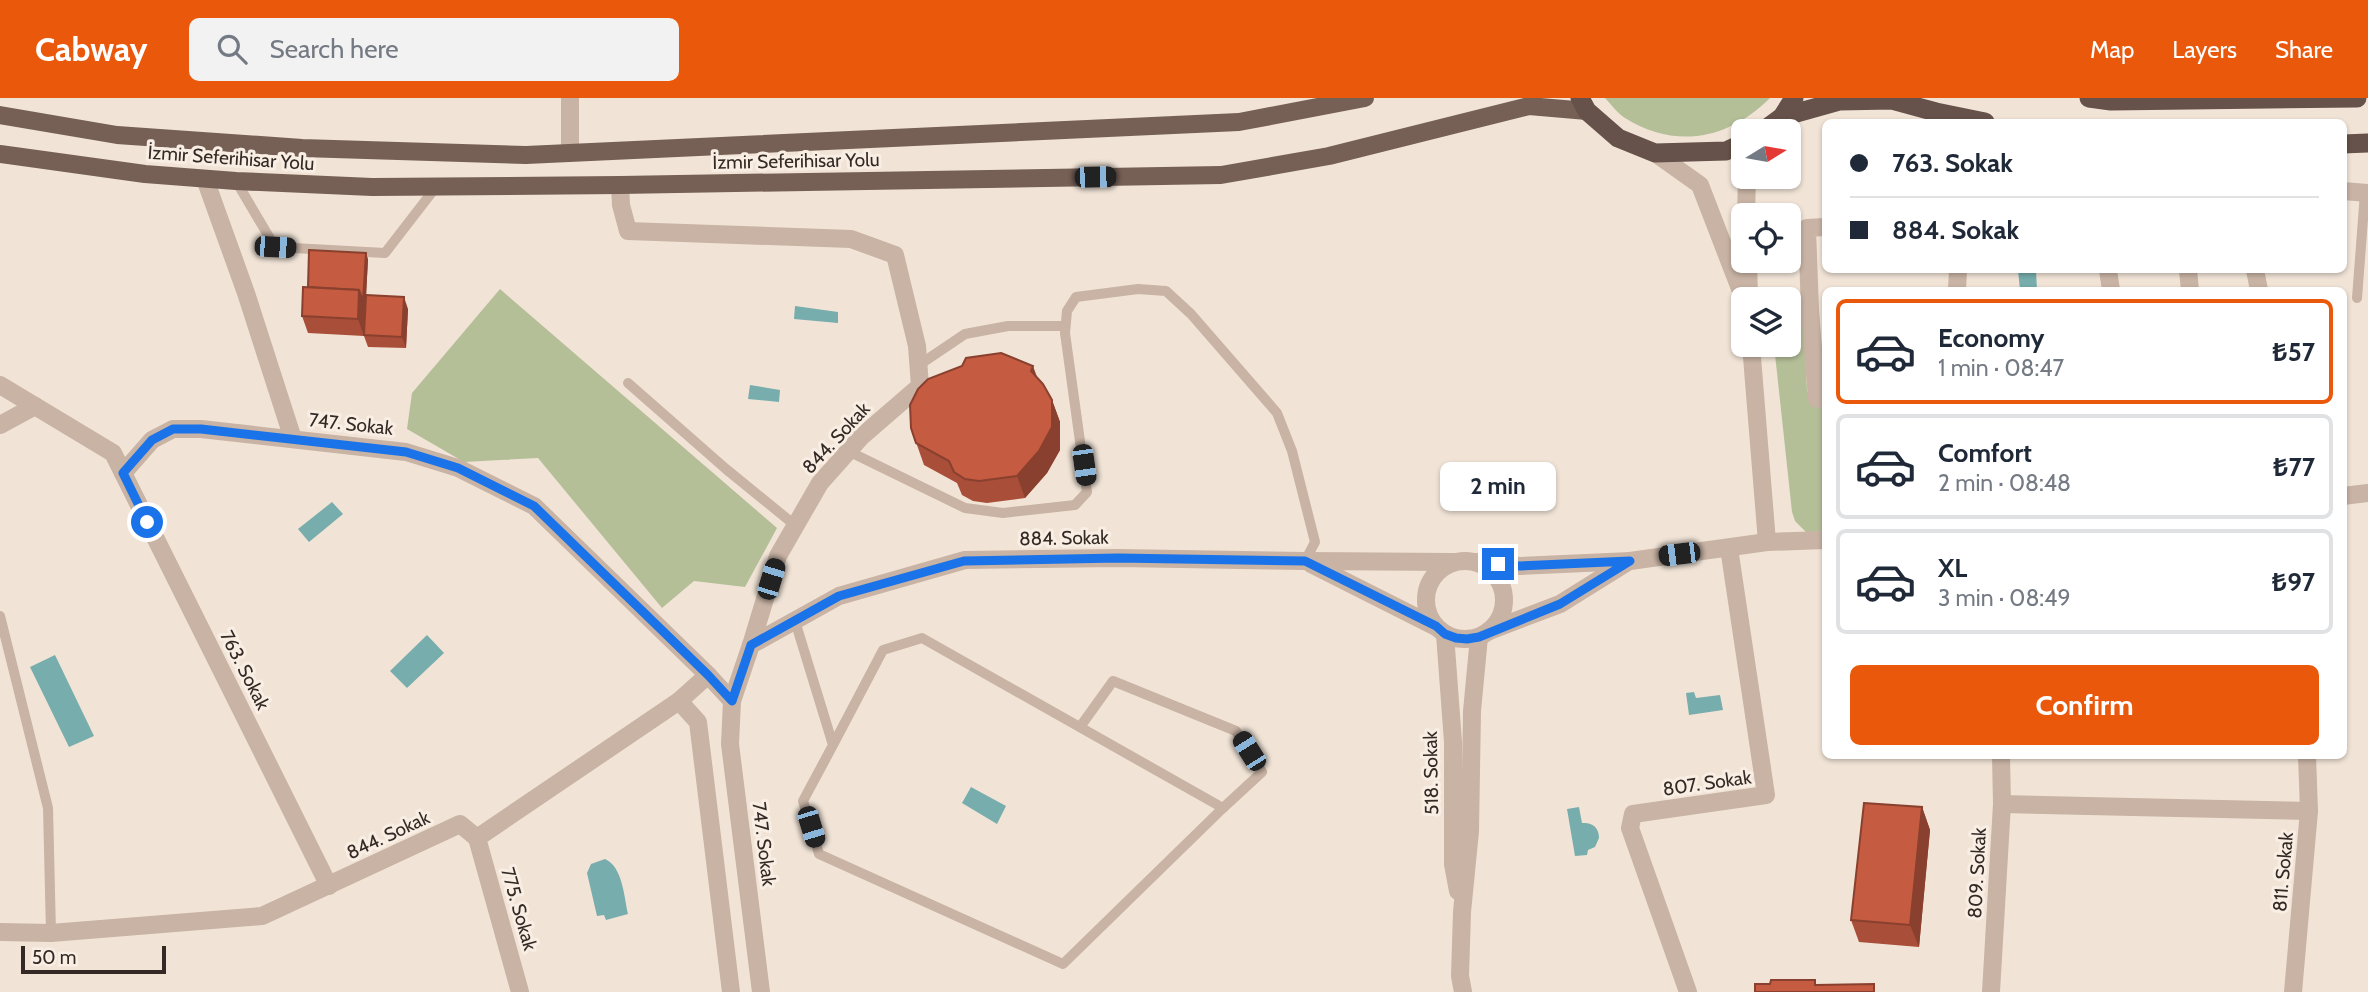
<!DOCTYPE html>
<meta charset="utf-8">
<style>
body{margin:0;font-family:Cabin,sans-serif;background:#f2f2f3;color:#1f2937;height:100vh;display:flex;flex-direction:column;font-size:26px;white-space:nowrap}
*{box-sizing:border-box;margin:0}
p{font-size:23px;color:#747a83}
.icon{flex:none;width:38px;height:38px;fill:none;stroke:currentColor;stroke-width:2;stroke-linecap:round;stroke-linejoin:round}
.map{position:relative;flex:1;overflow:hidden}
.sheet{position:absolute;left:1822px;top:189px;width:525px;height:472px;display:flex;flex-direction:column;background:#fff;border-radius:10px;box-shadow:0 2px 5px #0004}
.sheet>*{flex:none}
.top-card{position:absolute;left:1822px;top:21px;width:525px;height:154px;border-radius:10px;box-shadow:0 2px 5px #0004;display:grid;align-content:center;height:154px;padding:0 28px;background:#fff}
.needle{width:46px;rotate:79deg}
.fabs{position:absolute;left:1731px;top:21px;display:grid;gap:14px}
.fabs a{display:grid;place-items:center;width:70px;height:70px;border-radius:10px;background:#fff;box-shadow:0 2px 5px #0004;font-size:35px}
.scale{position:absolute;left:21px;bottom:18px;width:145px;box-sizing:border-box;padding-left:7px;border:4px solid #342925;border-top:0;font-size:19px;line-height:24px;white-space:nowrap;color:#342925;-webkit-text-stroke:5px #f9eee3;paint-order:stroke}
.end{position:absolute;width:32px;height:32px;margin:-16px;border:9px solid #1a73e8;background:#fff;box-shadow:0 0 0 4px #fff}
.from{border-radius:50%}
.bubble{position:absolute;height:49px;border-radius:10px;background:#fff;box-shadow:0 2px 5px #0004;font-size:23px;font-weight:700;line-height:49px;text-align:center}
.car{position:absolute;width:21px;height:42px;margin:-21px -10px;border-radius:9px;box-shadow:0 0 5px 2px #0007;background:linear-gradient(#222 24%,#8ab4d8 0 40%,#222 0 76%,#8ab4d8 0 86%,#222 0)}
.top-card b{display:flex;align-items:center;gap:24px;height:66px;font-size:26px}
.top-card b+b{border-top:2px solid #e0e1e3}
.top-card i{width:18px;height:18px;background:#1f2937}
ul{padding:12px 0 0;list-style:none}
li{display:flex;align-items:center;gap:21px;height:105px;margin:0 14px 10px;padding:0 14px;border:4px solid #e0e1e3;border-radius:10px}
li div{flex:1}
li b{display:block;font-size:26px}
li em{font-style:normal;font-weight:700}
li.on{border-color:#ea580c}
li>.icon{width:63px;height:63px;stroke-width:1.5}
.action{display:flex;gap:14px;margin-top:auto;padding:14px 28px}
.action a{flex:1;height:80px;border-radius:10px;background:#ea580c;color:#fff;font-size:28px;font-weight:700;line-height:80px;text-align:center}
header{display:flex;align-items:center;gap:42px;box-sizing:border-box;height:98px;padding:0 35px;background:#ea580c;color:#fff}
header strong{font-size:33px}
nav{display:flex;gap:38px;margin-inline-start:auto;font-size:24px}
.search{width:490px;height:63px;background:#f2f2f3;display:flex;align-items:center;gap:18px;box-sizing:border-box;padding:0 24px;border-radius:10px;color:#747a83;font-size:26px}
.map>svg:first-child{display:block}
.green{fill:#b4bf98}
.water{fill:#77adad}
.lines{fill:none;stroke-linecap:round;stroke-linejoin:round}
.service{stroke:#c8b3a4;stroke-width:10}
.minor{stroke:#c8b3a4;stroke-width:18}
.tertiary{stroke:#c8b3a4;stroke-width:18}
.primary{stroke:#766056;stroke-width:18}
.trunk{stroke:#66524a;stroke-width:19}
.wall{fill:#a94e38}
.shaded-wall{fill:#8a402e}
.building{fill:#c55b41;stroke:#8a402e;stroke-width:2}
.route{stroke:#1a73e8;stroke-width:9}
.labels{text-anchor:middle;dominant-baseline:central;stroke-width:6;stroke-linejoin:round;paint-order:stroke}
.street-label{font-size:19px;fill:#342925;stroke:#f9eee3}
</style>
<header>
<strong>Cabway</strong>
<div class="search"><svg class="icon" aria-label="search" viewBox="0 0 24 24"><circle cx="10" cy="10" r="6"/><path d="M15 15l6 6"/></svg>Search here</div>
<nav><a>Map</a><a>Layers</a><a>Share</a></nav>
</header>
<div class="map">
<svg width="2368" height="894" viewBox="0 0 2368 894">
<rect width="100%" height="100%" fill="#f1e4d7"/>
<g class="green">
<path d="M1605,0H1770C1729,41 1676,52 1625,20C1617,15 1611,6 1605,0Z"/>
<path d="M500,191L777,430L745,489L694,483L662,510L538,360L464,364L407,331L412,295Z"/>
<path d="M1803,212L1807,293L1817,301H1825V433L1807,435L1795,423L1792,414L1774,247H1788L1789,213Z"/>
</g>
<g class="water">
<path d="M2018,172H2033L2036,173L2037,192H2020Z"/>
<path d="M795,208L838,214V225L794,221Z"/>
<path d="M750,287L780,292L779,304L748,301Z"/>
<path d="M332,404L343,416L309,444L298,431Z"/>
<path d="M427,537L444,555L407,590L390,573Z"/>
<path d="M55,557L94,638L69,649L30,569Z"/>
<path d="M1694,594L1696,600L1720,597L1723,612L1689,617L1686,595Z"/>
<path d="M971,689L1006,708L997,726L962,705Z"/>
<path d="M1579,709L1582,725C1592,724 1599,729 1599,740L1595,749L1588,752L1587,757L1575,758L1567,711Z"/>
<path d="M605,761C623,769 624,799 628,816L606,822L604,817L597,818L587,775L591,766Z"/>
</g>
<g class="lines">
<g class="service">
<path d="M236,83L275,149L385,155L436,89"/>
<path d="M2357,200L2365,95"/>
<path d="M919,267L965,236L1008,228H1065"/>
<path d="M628,285L726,371L796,428"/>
<path d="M848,353L965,410L1003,415L1075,407L1087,394L1065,235L1067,213L1076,199L1138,191L1166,193L1191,216L1277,315L1292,353L1315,444L1305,463"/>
<path d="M0,518L48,710L51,835"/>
<path d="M795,523L833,647L803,703L819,756L1063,866L1223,710L922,540L883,552L833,647"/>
<path d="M1080,629L1113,583L1236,633L1262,674L1223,710"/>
</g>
<g class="minor">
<path d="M1655,55L1700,87L1744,201"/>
<path d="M205,81L246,195L293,341"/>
<path d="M620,87L621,107L628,133L851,141L895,157L917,248L920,288L861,339L820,385L778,458L751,547"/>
<path d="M2343,93L2368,95"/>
<path d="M1746,117L1747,79"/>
<path d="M1825,129L1807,130L1810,212L1817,301H1825"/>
<path d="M1748,163L1749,201"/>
<path d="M2108,172L2111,192"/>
<path d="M2188,172L2190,192"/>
<path d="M2255,172L2259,192"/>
<path d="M1957,192L1958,172"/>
<path d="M1788,213L1810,212"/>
<path d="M1751,247L1767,444"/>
<path d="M0,287L113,355L329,788"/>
<path d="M0,327L35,308"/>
<path d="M123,375L152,342L173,331H201L406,354L458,370L534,408L708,577"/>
<path d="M2343,398L2368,395"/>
<path d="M1305,463L1454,464"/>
<circle cx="1465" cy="502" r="39"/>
<path d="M1476,464L1520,468L1630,463L1767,444L1825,442"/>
<path d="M1311,466L1436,529"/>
<path d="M1489,533L1560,506L1629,463"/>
<path d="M1445,536L1453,644V766L1458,793"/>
<path d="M679,603L698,624L731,894"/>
<path d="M2002,706L2309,713"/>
<path d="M477,740L520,894"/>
<path d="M0,834L51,835L262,818L460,726L477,740L679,603L708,577L732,603"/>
<path d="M1463,894L1460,878L1462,814L1470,733L1472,613L1479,539"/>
<path d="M1688,894L1630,730L1633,716L1766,697L1729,450"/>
<path d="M1991,894L2002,706L2001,658"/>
<path d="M2293,894L2309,713L2307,658"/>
</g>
<g class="tertiary">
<path d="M570,0V55"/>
<path d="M761,894L730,646L732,603L751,547L839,498L965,462L1118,460L1305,463"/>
</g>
<g class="primary">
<path d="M0,17L117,37L302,50L526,57L1239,24L1365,0"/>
<path d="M0,56L145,76L236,83L372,89L620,87L1221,77L1329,58L1529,8L1587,13"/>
</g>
<g class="trunk">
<path d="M1580,0L1587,13L1618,40L1655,55L1726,53L1743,45"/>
<path d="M2089,0L2111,3L2357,0"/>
<path d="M1782,19L1839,3L1892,2L1936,14L1985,24"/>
<path d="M1763,33L1782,19L1794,0"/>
<path d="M2343,46L2368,45"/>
</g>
</g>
<g class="wall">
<path d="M368,161L366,197L408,211L406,250L368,249L364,238L308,235L302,218Z"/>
<path d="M962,268L1037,280L1052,302L1060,324V352L1047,375L1025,400L987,405L973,403L962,397L957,385L924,367L911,330Z"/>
<path d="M1922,709L1930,732L1919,849L1859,844L1851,822Z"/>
</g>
<g class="shaded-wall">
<path d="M366,155L368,161L364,238L358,221L359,192Z"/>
<path d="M404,199L408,211L406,250L402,239Z"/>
<path d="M1033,268L1041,290L1031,273Z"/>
<path d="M1052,302L1060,324V352L1047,375L1025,400L1017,378Z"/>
<path d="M1922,709L1930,732L1919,849L1910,827Z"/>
</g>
<g class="building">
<path d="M309,152L366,155L363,203L359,192L308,189Z"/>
<path d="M303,189L359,192L358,221L302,218Z"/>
<path d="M366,197L404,199L402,239L364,237Z"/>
<path d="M1001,255L1033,268L1031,273L1043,286L1052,302V329L1039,353L1017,378L979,383L965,381L954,374L949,363L916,345L911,330L910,307L918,291L928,281L962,268L966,260Z"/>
<path d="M1864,705L1922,709L1910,827L1851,822Z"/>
<path d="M1771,882H1815V887L1874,886V894H1755V886H1770Z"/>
</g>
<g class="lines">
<path class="route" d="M147,424L123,375L152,342L173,331H201L406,354L458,370L534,408L708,577L732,603L751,547L839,498L964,463L1118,460L1305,463L1436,528L1445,536L1456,540L1467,541L1479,539L1560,506L1630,463L1520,468L1498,466"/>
</g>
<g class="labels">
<g class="street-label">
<text transform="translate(231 60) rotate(4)">İzmir Seferihisar Yolu</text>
<text transform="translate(796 63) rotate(-1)">İzmir Seferihisar Yolu</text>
<text transform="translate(351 326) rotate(6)">747. Sokak</text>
<text transform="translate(836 340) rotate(-47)">844. Sokak</text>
<text transform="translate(1064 440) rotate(-1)">884. Sokak</text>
<text transform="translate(245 572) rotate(63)">763. Sokak</text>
<text transform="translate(1431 675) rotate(-91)">518. Sokak</text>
<text transform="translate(1707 685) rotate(-8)">807. Sokak</text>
<text transform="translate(388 737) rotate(-25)">844. Sokak</text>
<text transform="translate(764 746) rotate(83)">747. Sokak</text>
<text transform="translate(2283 774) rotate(-85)">811. Sokak</text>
<text transform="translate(1977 775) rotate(-87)">809. Sokak</text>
<text transform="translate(519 811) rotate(74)">775. Sokak</text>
</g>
</g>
</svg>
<div class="fabs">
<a><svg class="needle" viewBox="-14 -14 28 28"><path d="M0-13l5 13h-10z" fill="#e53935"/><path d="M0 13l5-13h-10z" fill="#747a83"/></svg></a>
<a><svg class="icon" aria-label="locate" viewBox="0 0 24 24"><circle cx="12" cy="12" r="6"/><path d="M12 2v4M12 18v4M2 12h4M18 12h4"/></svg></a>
<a><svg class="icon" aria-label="layers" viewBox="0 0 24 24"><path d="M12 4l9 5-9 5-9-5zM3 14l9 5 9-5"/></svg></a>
</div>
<div class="scale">50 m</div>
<i class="end from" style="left:147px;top:424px"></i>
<i class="end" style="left:1498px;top:466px"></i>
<div class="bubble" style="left:1440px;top:364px;width:116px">2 min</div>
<i class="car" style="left:1095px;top:79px;rotate:89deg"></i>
<i class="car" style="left:275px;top:149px;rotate:93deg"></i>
<i class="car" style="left:1084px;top:367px;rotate:172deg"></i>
<i class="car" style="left:1679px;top:456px;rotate:263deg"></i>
<i class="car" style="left:771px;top:481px;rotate:17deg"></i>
<i class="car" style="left:1249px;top:653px;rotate:328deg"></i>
<i class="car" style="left:811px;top:729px;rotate:163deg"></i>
<div class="top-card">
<b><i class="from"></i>763. Sokak</b>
<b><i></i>884. Sokak</b>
</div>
<section class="sheet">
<ul>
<li class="on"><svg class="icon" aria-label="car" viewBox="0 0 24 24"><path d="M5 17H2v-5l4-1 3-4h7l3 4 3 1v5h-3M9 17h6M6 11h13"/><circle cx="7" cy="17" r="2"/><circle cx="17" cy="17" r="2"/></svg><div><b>Economy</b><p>1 min · 08:47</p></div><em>₺57</em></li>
<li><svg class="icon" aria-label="car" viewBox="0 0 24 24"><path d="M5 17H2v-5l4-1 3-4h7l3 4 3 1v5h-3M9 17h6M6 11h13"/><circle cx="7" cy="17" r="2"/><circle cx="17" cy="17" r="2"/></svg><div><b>Comfort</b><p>2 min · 08:48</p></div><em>₺77</em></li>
<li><svg class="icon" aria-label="car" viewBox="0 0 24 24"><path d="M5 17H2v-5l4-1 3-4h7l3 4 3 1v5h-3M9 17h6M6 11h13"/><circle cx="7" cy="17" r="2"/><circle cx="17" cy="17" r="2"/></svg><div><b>XL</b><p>3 min · 08:49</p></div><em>₺97</em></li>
</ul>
<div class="action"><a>Confirm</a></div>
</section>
</div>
